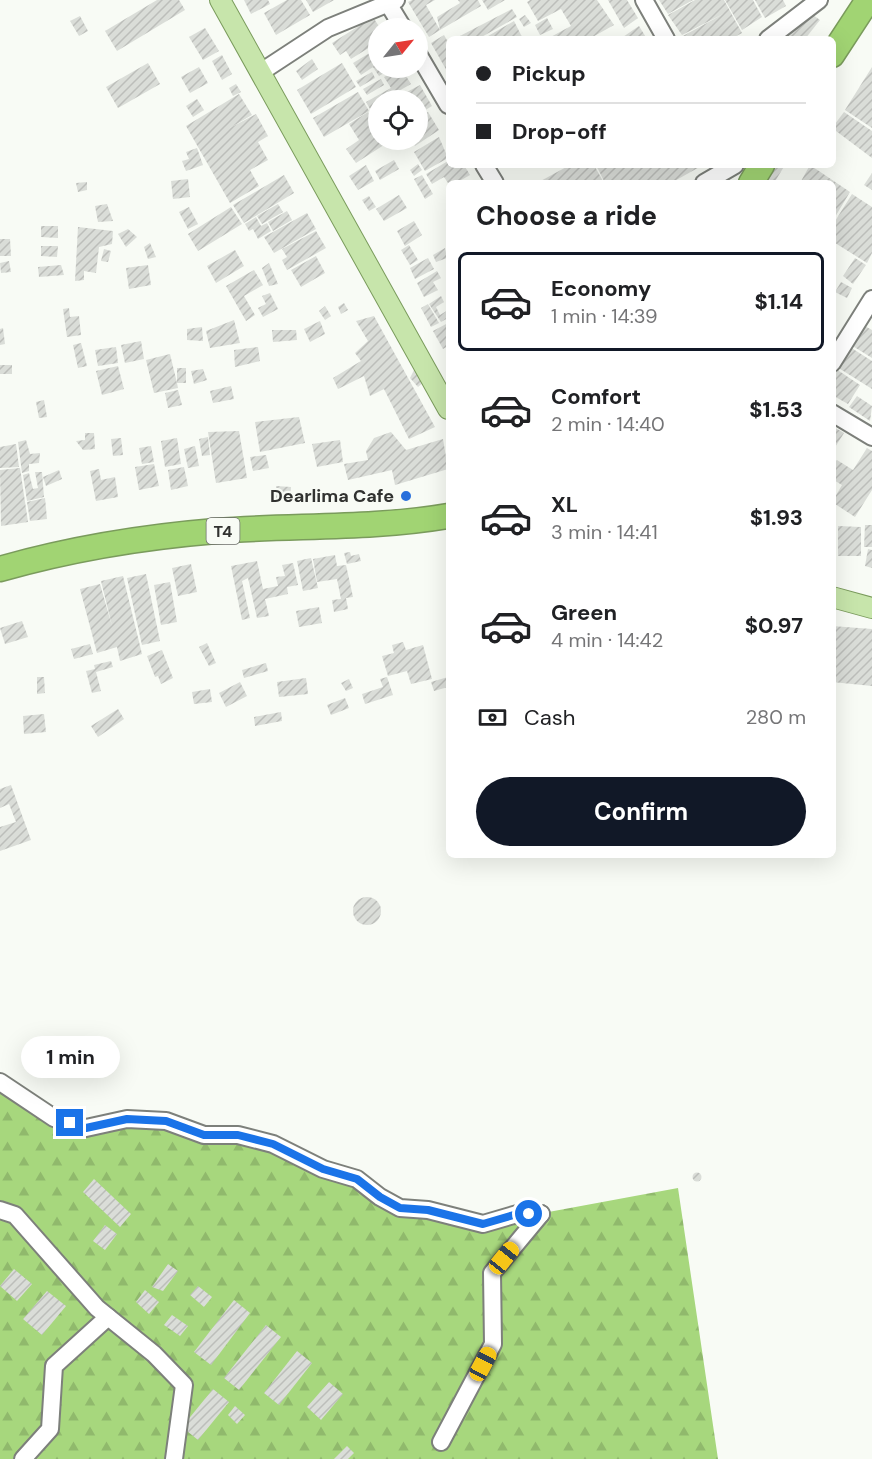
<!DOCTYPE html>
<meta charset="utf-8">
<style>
body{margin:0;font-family:"DM Sans",sans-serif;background:#f6f6f6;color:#202124;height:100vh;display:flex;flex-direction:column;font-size:22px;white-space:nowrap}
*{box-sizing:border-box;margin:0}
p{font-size:20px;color:#757577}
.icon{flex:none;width:33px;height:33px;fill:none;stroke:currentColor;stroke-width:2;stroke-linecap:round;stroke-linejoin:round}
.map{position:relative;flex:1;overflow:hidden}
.details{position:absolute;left:446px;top:180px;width:390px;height:678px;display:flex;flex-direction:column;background:#fff;border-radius:9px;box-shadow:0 6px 24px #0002}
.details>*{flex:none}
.top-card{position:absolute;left:446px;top:36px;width:390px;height:132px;border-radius:9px;box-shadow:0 6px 24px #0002;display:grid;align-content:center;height:132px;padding:0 30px;background:#fff}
.needle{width:39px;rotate:60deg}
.controls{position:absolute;left:368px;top:18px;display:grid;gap:12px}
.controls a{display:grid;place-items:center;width:60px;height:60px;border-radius:50%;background:#fff;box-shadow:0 6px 24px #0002;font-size:30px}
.end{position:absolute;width:27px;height:27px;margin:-14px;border:8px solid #1a73e8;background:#fff;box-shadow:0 0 0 3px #fff}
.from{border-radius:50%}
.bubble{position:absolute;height:42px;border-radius:21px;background:#fff;box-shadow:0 6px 24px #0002;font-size:20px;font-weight:700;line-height:42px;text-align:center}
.car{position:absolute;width:18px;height:36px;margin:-18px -9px;border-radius:8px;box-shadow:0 0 4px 2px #0007;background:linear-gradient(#f5c518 24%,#345 0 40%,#f5c518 0 76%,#345 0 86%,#f5c518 0)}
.top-card b{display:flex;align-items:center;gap:21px;height:57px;font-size:22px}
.top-card b+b{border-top:2px solid #e0e0e0}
.top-card i{width:15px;height:15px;background:#202124}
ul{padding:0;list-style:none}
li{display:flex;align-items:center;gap:18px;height:99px;margin:0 12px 9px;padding:0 18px;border:3px solid transparent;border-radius:9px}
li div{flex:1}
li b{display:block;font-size:22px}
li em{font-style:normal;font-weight:700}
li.on{border-color:#111827}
li>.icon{width:54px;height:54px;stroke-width:1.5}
h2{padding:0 30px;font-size:27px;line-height:72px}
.pay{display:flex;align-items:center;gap:15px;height:66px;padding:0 30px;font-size:22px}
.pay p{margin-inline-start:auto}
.primary-button{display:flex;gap:12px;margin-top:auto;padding:12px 30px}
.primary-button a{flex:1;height:69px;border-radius:36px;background:#111827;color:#fff;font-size:24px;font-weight:700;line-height:69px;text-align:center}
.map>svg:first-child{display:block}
.forest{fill:url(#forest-firs)}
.building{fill:url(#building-hatch)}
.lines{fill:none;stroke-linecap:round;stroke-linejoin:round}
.minor-casing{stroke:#7d807b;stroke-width:20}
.major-casing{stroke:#7a9b5c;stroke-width:22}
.highway-casing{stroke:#7a9b5c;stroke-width:27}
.minor{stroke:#fff;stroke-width:16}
.major{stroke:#c7e5ab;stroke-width:20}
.highway{stroke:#a1d473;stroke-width:24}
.route{stroke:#1a73e8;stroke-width:8}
.poi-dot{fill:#286fdb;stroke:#f8fbf5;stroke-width:2}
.labels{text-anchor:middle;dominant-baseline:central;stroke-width:4.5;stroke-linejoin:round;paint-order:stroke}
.shield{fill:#f8fbf5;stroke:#6d6e6b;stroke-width:1.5}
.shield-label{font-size:16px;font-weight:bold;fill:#313230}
.poi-label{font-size:18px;font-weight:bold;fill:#313230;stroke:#f8fbf5;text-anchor:end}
</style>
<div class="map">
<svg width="872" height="1459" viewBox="0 0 872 1459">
<defs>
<pattern id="forest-firs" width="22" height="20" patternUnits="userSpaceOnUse" patternTransform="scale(1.5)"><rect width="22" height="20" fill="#a7d77d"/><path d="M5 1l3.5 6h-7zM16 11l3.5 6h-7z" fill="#90b96c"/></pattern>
<pattern id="building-hatch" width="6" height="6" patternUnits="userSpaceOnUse" patternTransform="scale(1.5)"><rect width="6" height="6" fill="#daddd8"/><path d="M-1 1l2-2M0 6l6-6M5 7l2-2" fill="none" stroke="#bcbeba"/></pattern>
</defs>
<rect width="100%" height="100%" fill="#f8fbf5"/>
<path class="forest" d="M0,1082L86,1128L127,1119L238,1135L380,1197L483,1224L678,1188L718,1459H0Z"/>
<g class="building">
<path d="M157,0H179L185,10L117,51L105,31Z"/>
<path d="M244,0H268L270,4L251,14Z"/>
<path d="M287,0H301L310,15L276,35L264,13Z"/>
<path d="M306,0H334L313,12Z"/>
<path d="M412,0H435L426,5L440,30L429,37L408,2Z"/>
<path d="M458,0H478L481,6L440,30L437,17L460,3Z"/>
<path d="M482,0H505L488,10Z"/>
<path d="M530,0H597L614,25L589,39H547L571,26L561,9L538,21L527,2Z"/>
<path d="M608,0H627L638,18L624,28Z"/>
<path d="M659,0H693L668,14Z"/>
<path d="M695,0H724L742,33L731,39H686L683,36L725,13L682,35L668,15Z"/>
<path d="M725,0H753L762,17L742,30Z"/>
<path d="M755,0H783L786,6L765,18Z"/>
<path d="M512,9L517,17L478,39L458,37Z"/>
<path d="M809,12L820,20L805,39H784Z"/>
<path d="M525,15L531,23L524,27L519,19Z"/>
<path d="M80,16L88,31L79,36L70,21Z"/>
<path d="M373,17L380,28H378V42L351,59L346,51L340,55L332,43Z"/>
<path d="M547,18L553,29L540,35L535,25Z"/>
<path d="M514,21L523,39H483Z"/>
<path d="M639,26L647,39H620Z"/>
<path d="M205,28L219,51L203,60L189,37Z"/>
<path d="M444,35L448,42V73L431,43Z"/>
<path d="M378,48V68H392L379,76L373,67L361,75L353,63Z"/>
<path d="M222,55L232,74L222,80L212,61Z"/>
<path d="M312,59L318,69L302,80L296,71Z"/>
<path d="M148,63L160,84L118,108L106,87Z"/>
<path d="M342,63L356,87L311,114L297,90Z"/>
<path d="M199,67L208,83L190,93L181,77Z"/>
<path d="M872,67V128L845,110Z"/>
<path d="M401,68L411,84L383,100H378V104L370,109L366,102L391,88L384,77Z"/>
<path d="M372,72L375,78L360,87L356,81Z"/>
<path d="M381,79L384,85L367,95L363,89Z"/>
<path d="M236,84L241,92L233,96L229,88Z"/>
<path d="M420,85L432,106L417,115V100H392Z"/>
<path d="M358,92L369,111L324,137L313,118Z"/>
<path d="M239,94L252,115L228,129L256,114L268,136L258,142L268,160L250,170L259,186L230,203L186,126Z"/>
<path d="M197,99L204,110L193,117L186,106Z"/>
<path d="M378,109V126L371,113Z"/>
<path d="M368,112L378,128V140H385L387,143L356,163L346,149L359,140L349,124Z"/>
<path d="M428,112L439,130L415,146L411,140H417V119Z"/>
<path d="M844,112L872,131V158L832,128Z"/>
<path d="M439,137L448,158L425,171L414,152Z"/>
<path d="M197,148L203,165L186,171L182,161L189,159L186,152Z"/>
<path d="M394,160L399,169L380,180L375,171Z"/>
<path d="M448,161V165H464L470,175L456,183H448L444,177L432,184L426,174Z"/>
<path d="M418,164L422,170L414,176L410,170Z"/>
<path d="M366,165L374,181L358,190L349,176Z"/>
<path d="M570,165H594L604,183H537Z"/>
<path d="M596,165H703L671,183H605Z"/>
<path d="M775,165H785L774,183H769L766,181Z"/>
<path d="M810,165L850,192L832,222V183H800Z"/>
<path d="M872,173V190L864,185Z"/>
<path d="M284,175L294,193L244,223L233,205Z"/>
<path d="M422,175L433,194L425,199L414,179Z"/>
<path d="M188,179L190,197L173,199L171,181Z"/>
<path d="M87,182V190L78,192L76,183Z"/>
<path d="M852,194L872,207V253L867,263L832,241V226Z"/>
<path d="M399,195L407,208L384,221L376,209Z"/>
<path d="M369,196L376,207L369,211L362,200Z"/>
<path d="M107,204L113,221L98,222L95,206Z"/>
<path d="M278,204L283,212L262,224L257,216Z"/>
<path d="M189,207L198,224L188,229L179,212Z"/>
<path d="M231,207L242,224L198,251L188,234Z"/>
<path d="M287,211L292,220L273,231L268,222Z"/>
<path d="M307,213L316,229L274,253L264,237Z"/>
<path d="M256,217L261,226L267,223L271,231L258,239L253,229L249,231L245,224Z"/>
<path d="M414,221L422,235L405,246L397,231Z"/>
<path d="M41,226H58V238L41,237Z"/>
<path d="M78,227L113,231L112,244L99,247L96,273L84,271V280L75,281Z"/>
<path d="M128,229L137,237L126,247L118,234Z"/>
<path d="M316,231L326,248L287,270L282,260L287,257L282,249Z"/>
<path d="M0,239H10L11,256H0Z"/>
<path d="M150,243L156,257L148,259L144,247Z"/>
<path d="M409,245L418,260L410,265L401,250Z"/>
<path d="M41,246H58L57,257L41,256Z"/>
<path d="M445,248L447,258L436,262L433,255Z"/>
<path d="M104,249L111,251L108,262L101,261Z"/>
<path d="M235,250L244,266L216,283L207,266Z"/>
<path d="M316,256L325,273L301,287L291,270Z"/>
<path d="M428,258L434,269L415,279L410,268Z"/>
<path d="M855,258L866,265L853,284L843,276Z"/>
<path d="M9,261L11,272L1,273L0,263Z"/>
<path d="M269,263L278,284L269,286L262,268Z"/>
<path d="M61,265L64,275L39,277L38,267Z"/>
<path d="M148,265L151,285L129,289L126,268Z"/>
<path d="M254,270L263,285L244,296L255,315L246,321L226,286Z"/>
<path d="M437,271L441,278L433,282L438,290L424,297L417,283Z"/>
<path d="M841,282L852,288L847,298L835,292Z"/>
<path d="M270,293L278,309L263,317L258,308L266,304L262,296Z"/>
<path d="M441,296L444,302L436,307L440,315L448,310V318L441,322L429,304Z"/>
<path d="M344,303L348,310L341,314L338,307Z"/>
<path d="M428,304L439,323L431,327L421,308Z"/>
<path d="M325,306L331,316L325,320L319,311Z"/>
<path d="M69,308L70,317L79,316L81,335L67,337L63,309Z"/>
<path d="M374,316L435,427L409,439L384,389L370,396L364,376L338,389L333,378L361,361L355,353L368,341L356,321Z"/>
<path d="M234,320L240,343L210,348L206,331Z"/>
<path d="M320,321L325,334L310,342L304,329Z"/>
<path d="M448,323V346L443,349L433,331Z"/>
<path d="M863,325L872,330V358L851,345Z"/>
<path d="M202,327L203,341L187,340V329Z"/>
<path d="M3,328L5,344L0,345V329Z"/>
<path d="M272,330H296L297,340L273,342Z"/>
<path d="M141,341L144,359L125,363L121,345Z"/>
<path d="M81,343L87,366L78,368L73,345Z"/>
<path d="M116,347L118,363L98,366L95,350Z"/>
<path d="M258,347L260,361L235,367L234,350Z"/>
<path d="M850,347L872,361V389L837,367Z"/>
<path d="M170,354L177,383V368H186V383H177L178,388L154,393L146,360Z"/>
<rect x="0" y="365" width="12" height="9"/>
<path d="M118,366L124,389L102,395L96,371Z"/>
<path d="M203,369L207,380L194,384L191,371Z"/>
<path d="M836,369L860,385L848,404L832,395V374Z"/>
<path d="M414,370L424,382L418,387L410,378Z"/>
<path d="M231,386L234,399L213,403L210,391Z"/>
<path d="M178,390L182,405L168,408L165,393Z"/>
<path d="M857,396L872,406L870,421L849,407Z"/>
<path d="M44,400L47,417L39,418L36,402Z"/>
<path d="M299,417L305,443L260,452L255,422Z"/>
<path d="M832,426L844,433L832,452Z"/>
<path d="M239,431L247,478L216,483L208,432Z"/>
<path d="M391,432L406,450L443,439L448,469L395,485L392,470L348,480L344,464L368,460L366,451L374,438Z"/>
<path d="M85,433H94L95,449L83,450L76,441L85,440Z"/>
<path d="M208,437L210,455L202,456L199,439Z"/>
<path d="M121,438L123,455L113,456L111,439Z"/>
<path d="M177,438L181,464L165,467L161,441Z"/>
<path d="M26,440L30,454L40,453L39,463L29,464V471L22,473L18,442Z"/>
<path d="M340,440L343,462L317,467L312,444Z"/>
<path d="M16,444L19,467L0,468V447Z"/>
<path d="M151,446L154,462L142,464L139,448Z"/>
<path d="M195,446L199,466L188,468L184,449Z"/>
<path d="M867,448L872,451V490L855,517L832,502L842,485L832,479V466L837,460L853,470Z"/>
<path d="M266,455L269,468L253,471L250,457Z"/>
<path d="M154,464L159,486L139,490L135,467Z"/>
<path d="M184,467L188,486L171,490L168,470Z"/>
<path d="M20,468L28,522L1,526L0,470Z"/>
<path d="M99,469L101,480L115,477L118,497L96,501L90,471Z"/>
<path d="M59,470L62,479L46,486L43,477Z"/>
<path d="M35,472H42L44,497L27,501L23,475L29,473L33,489L38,488Z"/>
<path d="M276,486L291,487L290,501L276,498Z"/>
<path d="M45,498L47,519L30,521L27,502Z"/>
<path d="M865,525H872V547H864Z"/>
<path d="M838,526L861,527V556H838Z"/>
<path d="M868,549L872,550V568L865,566Z"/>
<path d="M350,552L351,556L359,554L361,561L347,564L344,553Z"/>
<path d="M335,555L337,566L346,565L353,597L346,598L348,609L334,612L332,600L341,599L337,579L317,582L313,559Z"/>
<path d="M311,558L318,588L303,591L297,561Z"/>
<path d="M257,561L263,589L278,586L276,577L285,576L282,565L293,563L298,585L287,587L288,594L265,599L269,616L257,618L248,578L242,581L250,618L242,620L231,566Z"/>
<path d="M191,564L197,592L178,596L172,568Z"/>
<path d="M146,574L160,641L142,645L127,578Z"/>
<path d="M123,576L142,654L120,661L117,647L97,653L80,589L100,584L112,626L101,581Z"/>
<path d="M170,582L177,622L161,625L154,585Z"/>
<path d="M319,607L322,623L299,627L296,611Z"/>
<path d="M22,621L28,637L5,644L0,628Z"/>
<path d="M832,626L872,629V686L832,682Z"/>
<path d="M403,642L406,650L423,645L432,679L411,684L407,671L388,676L382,656L394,653L392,645Z"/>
<path d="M207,643L216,663L209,666L199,647Z"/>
<path d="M90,644L93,654L74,659L71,649Z"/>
<path d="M162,650L173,678L161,684L158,676L155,677L147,656Z"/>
<path d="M111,661L113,667L96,672L101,691L92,693L86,671L95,669L94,665Z"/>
<path d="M266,663L268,671L244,678L242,670Z"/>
<path d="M37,677H44L45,693L37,694Z"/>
<path d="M387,677L393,695L365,704L362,694L383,687L380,679Z"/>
<path d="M448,677V687L434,691L431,682Z"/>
<path d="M306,678L308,694L279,697L277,682Z"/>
<path d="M349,679L353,688L346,691L341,683Z"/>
<path d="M240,682L247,696L226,707L219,693Z"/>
<path d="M210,689L212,702L194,704L192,692Z"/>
<path d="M345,698L349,708L331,715L327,705Z"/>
<path d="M118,709L124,719L98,737L91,726Z"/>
<path d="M281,712L282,721L255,726L254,717Z"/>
<path d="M44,714L46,732L24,734L23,716Z"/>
<path d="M11,785L31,840L0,851V827L16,822L9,804L0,808V789Z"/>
<circle cx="367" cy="911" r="14"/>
<circle cx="697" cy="1177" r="4.5"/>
<path d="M94,1179L131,1214L120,1227L83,1192Z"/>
<path d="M105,1225L117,1234L105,1250L93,1241Z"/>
<path d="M168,1264L178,1271L163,1291L152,1287Z"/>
<path d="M14,1269L32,1284L17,1301L0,1286Z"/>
<path d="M198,1286L212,1297L204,1307L190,1295Z"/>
<path d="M145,1290L159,1302L149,1314L136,1302Z"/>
<path d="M47,1291L66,1306L42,1335L23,1319Z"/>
<path d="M234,1300L250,1313L211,1365L194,1352Z"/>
<path d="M172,1315L188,1326L180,1336L164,1325Z"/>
<path d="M266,1325L281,1337L239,1390L224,1378Z"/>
<path d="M297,1351L312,1363L279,1405L264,1393Z"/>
<path d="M329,1382L343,1394L321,1420L307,1407Z"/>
<path d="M213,1389L229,1402L198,1440L182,1427Z"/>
<path d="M235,1406L245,1415L237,1424L228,1415Z"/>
<path d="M347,1446L354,1453L348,1459H334Z"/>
</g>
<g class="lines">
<g class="minor-casing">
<g id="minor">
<path d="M386,0L403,28"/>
<path d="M644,0L666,39"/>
<path d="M768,39L819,0"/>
<path d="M417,52L448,105"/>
<path d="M261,72L328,28L396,0"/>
<path d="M484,165L495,183"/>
<path d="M704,183L735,165"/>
<path d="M832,363L872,299"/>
<path d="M832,413L872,437"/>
<path d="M0,1082L54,1118L86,1128L127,1119L166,1121L204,1135H238L273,1144L323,1169L357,1179L380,1197L400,1208L428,1210L483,1224L517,1214H541"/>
<path d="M0,1210L15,1215L97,1308L154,1354L184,1385L174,1459"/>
<path d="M441,1442L493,1344L492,1273L541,1214"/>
<path d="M23,1459L50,1429L54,1366L108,1317"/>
</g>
</g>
<g class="major-casing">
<g id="major">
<path d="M220,0L448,409"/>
<path d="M832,597L872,608"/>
</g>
</g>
<g class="highway-casing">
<g id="highway">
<path d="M832,55L868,0"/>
<path d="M751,183L762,165"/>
<path d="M0,569C70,549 143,537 216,531C293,525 372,529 448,516"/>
</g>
</g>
<use href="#minor" class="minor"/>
<use href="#major" class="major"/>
<use href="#highway" class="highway"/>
</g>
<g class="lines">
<path class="route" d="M70,1123L86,1128L127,1119L166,1121L204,1135H238L273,1144L323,1169L357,1179L380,1197L400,1208L428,1210L483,1224L517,1214H529"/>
</g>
<circle class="poi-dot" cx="406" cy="496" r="6"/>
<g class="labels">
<rect class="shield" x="206.5" y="518" width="33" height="26" rx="4.5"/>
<g class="shield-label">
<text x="223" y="531">T4</text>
</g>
<g class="poi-label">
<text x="394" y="496">Dearlima Cafe</text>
</g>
</g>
</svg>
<div class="controls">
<a><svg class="needle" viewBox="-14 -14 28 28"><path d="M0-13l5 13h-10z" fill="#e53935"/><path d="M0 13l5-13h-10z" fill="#757577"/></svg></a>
<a><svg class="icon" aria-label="locate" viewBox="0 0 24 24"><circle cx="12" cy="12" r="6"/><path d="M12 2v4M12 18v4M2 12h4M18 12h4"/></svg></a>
</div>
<i class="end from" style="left:529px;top:1214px"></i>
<i class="end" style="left:70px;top:1123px"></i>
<div class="bubble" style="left:21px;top:1036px;width:99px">1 min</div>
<i class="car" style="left:504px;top:1258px;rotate:39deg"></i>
<i class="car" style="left:483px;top:1364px;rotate:28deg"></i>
<div class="top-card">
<b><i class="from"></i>Pickup</b>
<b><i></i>Drop-off</b>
</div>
<section class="details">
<h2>Choose a ride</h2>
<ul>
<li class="on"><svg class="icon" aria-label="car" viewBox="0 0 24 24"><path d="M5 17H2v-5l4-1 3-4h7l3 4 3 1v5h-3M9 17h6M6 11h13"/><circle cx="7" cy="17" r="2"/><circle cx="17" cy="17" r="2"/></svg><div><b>Economy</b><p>1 min · 14:39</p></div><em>$1.14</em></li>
<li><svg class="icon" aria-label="car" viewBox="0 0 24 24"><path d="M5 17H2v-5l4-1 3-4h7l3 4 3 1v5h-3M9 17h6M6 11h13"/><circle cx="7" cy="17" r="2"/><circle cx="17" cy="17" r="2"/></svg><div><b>Comfort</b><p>2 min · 14:40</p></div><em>$1.53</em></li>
<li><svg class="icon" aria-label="car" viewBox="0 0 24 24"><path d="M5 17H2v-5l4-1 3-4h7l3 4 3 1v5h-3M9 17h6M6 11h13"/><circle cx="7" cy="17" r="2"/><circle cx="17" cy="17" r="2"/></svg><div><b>XL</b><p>3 min · 14:41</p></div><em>$1.93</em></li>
<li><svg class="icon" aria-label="car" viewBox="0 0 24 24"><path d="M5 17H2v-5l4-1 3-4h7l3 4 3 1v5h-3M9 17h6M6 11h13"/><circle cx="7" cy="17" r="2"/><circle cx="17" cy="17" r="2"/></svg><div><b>Green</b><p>4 min · 14:42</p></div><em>$0.97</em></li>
</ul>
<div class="pay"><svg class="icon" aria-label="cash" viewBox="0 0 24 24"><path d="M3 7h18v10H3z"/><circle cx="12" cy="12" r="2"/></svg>Cash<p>280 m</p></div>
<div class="primary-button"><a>Confirm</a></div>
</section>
</div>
